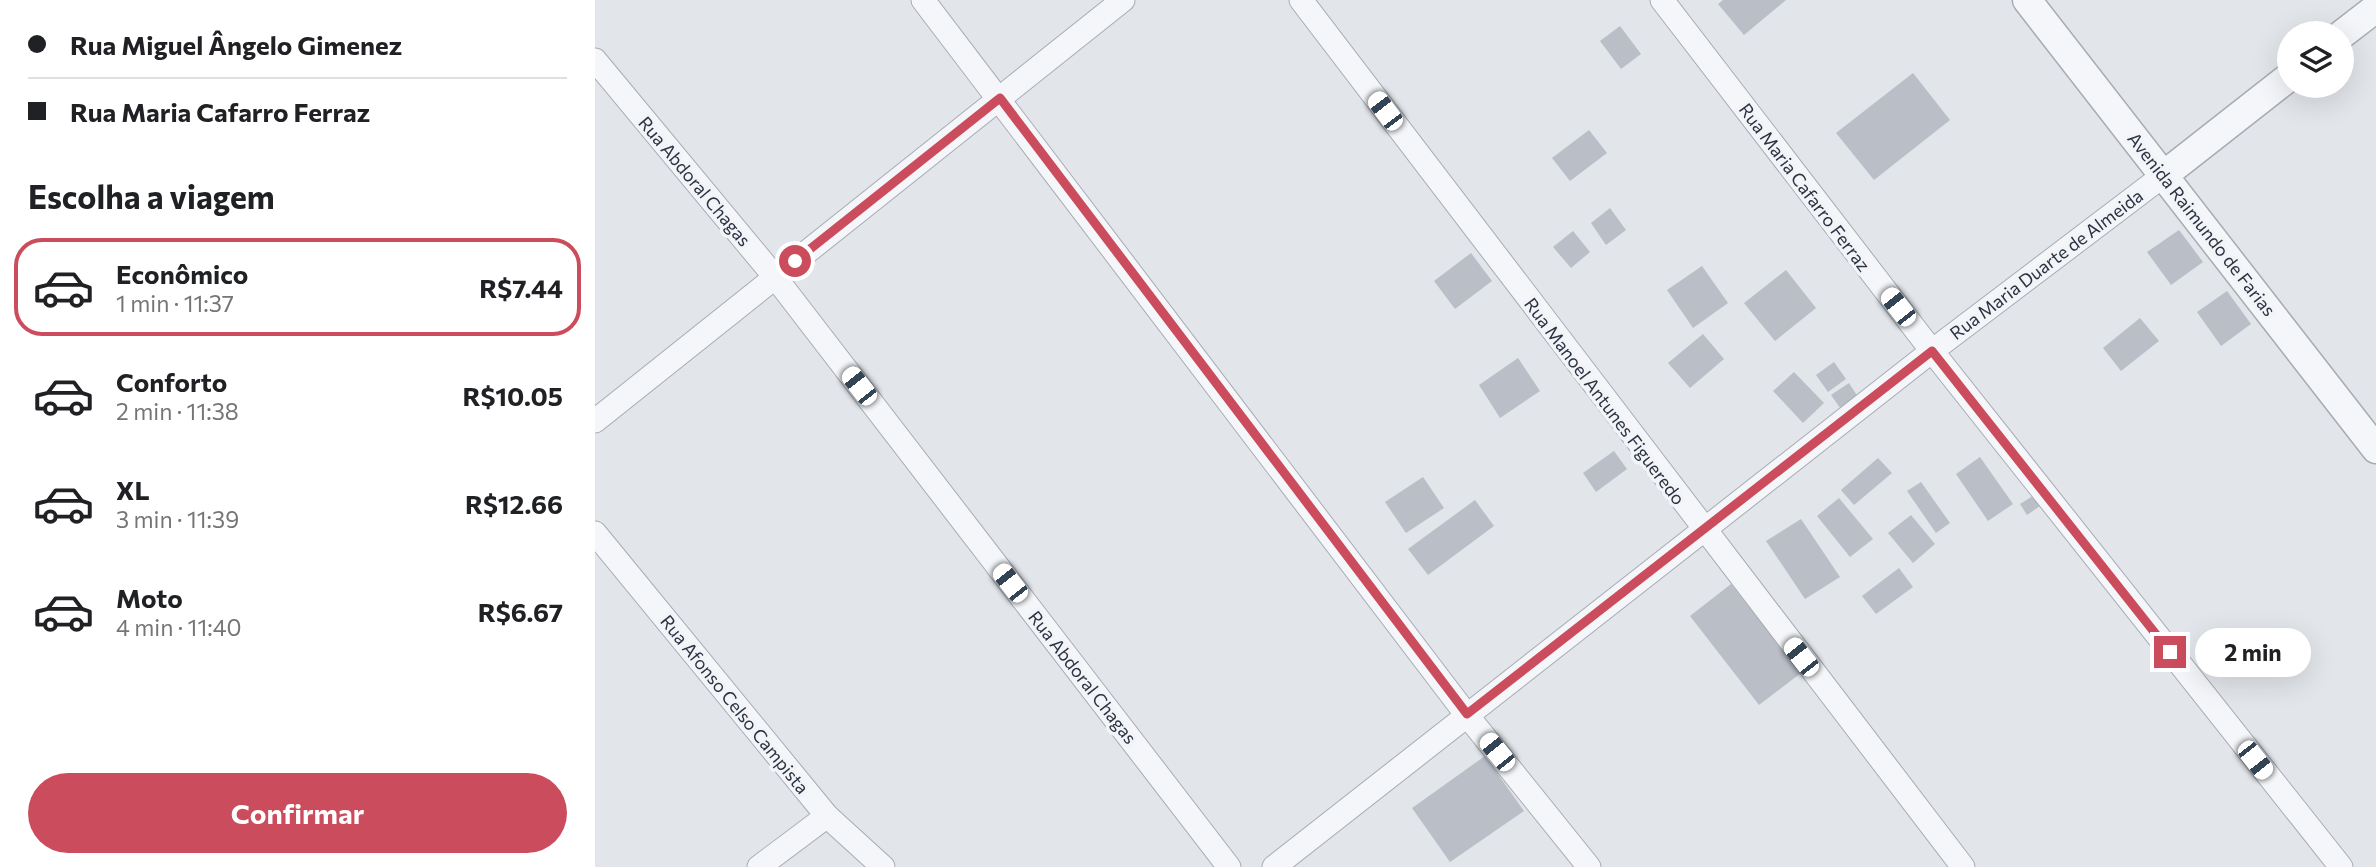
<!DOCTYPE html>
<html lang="pt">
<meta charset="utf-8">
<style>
body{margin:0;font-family:Commissioner,sans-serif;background:#f6f6f6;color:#202124;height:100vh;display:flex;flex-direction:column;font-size:26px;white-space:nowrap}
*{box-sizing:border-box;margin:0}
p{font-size:23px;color:#757577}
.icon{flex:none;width:38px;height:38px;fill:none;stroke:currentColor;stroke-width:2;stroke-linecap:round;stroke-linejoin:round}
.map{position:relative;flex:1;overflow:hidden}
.sheet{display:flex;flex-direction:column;background:#fff;width:595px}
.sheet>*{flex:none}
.banner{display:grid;align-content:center;height:154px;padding:0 28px;background:#fff}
.controls{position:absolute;left:1682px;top:21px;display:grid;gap:14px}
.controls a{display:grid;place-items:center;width:77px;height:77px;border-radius:50%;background:#fff;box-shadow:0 7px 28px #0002;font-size:35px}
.end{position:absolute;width:32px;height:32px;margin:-16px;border:9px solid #cb4c5c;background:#fff;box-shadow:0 0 0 4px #fff}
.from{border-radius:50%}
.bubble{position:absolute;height:49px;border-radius:24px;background:#fff;box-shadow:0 7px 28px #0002;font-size:23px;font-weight:700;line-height:49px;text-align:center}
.car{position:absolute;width:21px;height:42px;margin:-21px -10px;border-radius:9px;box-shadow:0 0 5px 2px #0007;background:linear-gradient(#fff 24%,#345 0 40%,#fff 0 76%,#345 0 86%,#fff 0)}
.banner b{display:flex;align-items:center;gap:24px;height:66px;font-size:26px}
.banner b+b{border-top:2px solid #e0e0e0}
.banner i{width:18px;height:18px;background:#202124}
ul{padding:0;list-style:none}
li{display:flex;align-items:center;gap:21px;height:98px;margin:0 14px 10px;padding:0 14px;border:4px solid transparent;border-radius:28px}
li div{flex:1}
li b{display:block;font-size:26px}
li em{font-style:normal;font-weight:700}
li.active{border-color:#cb4c5c}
li>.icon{width:63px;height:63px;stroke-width:1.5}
h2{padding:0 28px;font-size:32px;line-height:84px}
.button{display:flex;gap:14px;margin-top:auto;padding:14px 28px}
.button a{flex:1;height:80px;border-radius:42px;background:#cb4c5c;color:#fff;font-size:28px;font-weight:700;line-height:80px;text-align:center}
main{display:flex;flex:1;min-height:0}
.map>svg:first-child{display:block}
.building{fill:#babec7}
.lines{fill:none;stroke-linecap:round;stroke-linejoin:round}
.minor-casing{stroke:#a7acb4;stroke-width:25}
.tertiary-casing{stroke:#a7acb4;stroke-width:31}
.minor{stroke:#f5f6f9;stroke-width:23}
.tertiary{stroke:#f5f6f9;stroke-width:28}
.route{stroke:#cb4c5c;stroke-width:9}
.labels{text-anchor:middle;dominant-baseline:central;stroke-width:7;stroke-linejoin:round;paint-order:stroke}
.street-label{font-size:18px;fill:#2b3342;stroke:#f2f4f8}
</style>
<main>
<section class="sheet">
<div class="banner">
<b><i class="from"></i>Rua Miguel Ângelo Gimenez</b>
<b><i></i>Rua Maria Cafarro Ferraz</b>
</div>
<h2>Escolha a viagem</h2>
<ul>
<li class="active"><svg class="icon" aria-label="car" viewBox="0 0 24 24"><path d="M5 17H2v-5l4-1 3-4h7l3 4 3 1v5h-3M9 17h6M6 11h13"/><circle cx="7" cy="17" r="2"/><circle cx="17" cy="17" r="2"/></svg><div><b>Econômico</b><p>1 min · 11:37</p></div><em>R$7.44</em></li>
<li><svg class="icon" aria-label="car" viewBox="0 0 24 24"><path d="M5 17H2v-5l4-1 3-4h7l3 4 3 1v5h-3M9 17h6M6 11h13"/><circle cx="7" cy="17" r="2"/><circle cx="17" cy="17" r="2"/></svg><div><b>Conforto</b><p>2 min · 11:38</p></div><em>R$10.05</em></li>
<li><svg class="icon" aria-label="car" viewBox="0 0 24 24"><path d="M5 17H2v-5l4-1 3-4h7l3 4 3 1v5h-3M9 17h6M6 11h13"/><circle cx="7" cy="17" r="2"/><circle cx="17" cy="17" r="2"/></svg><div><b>XL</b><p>3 min · 11:39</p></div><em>R$12.66</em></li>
<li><svg class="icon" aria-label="car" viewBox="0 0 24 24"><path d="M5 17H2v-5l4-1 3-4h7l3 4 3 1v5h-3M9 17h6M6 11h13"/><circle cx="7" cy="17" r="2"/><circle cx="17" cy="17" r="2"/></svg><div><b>Moto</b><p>4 min · 11:40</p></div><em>R$6.67</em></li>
</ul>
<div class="button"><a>Confirmar</a></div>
</section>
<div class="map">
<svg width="1781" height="867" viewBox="0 0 1781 867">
<rect width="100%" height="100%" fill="#e2e5ea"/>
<g class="building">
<path d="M1128,0H1191L1149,35L1123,4Z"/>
<path d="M1025,26L1046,54L1026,69L1005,41Z"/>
<path d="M1318,73L1355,120L1279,180L1241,133Z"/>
<path d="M994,130L1012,153L975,181L957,158Z"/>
<path d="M1015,208L1031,230L1011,245L996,223Z"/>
<path d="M1584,230L1608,262L1576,285L1552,252Z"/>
<path d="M978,231L995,252L976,268L958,247Z"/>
<path d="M876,253L897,281L860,309L839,281Z"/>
<path d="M1107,266L1133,303L1098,328L1072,290Z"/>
<path d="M1191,270L1221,308L1180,341L1149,303Z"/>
<path d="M1632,291L1656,324L1626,346L1602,312Z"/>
<path d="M1545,318L1564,341L1526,371L1508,348Z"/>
<path d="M1108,334L1129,359L1095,388L1073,363Z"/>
<path d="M923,358L945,391L905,418L884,385Z"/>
<path d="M1239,362L1251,379L1233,392L1221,375Z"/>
<path d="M1199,372L1229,403L1208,423L1178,391Z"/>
<path d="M1254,383L1265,400L1248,412L1236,395Z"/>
<path d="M1019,451L1032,469L1001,492L988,473Z"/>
<path d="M1385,457L1418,504L1393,521L1361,474Z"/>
<path d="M1283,458L1297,473L1259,505L1246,490Z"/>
<path d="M828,477L849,508L811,533L790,502Z"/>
<path d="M1326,482L1355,523L1341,533L1312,491Z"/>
<path d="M1438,496L1445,506L1432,515L1425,504Z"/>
<path d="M1244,498L1278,539L1255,557L1222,516Z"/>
<path d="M880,500L899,526L833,575L813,549Z"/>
<path d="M1316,515L1340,544L1318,563L1293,533Z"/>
<path d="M1206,519L1245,577L1210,599L1171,541Z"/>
<path d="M1304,568L1318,587L1281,614L1267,596Z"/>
<path d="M1136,584L1206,673L1164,705L1095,616Z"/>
<path d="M890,756L929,811L855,862L817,808Z"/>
</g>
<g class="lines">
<g class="minor-casing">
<g id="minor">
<path d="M328,0L871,714L994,867"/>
<path d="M706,0L1368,867"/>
<path d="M1067,0L1337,351L1746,867"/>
<path d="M0,60L180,277L634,867"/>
<path d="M0,421L528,0"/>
<path d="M0,533L232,816L288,867"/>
<path d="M164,867L232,816"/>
<path d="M679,867L1337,351L1569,175"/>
</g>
</g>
<g class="tertiary-casing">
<g id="tertiary">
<path d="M1432,0L1781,449"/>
<path d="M1746,35L1781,8"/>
<path d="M1569,175L1694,77"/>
</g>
</g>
<use href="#minor" class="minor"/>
<use href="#tertiary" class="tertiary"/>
</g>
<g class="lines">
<path class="route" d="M200,261L405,98L872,714L1337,351L1575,652"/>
</g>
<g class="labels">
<g class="street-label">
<text transform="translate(100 181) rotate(50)">Rua Abdoral Chagas</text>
<text transform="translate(1210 187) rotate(53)">Rua Maria Cafarro Ferraz</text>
<text transform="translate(1607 224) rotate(52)">Avenida Raimundo de Farias</text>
<text transform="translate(1451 264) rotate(-37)">Rua Maria Duarte de Almeida</text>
<text transform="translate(1010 401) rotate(53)">Rua Manoel Antunes Figueredo</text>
<text transform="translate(488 677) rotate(52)">Rua Abdoral Chagas</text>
<text transform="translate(140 704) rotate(51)">Rua Afonso Celso Campista</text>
</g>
</g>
</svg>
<div class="controls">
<a><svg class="icon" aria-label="layers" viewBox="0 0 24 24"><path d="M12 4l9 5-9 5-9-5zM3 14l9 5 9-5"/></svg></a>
</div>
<i class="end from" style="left:200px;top:261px"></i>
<i class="end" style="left:1575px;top:652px"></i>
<div class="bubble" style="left:1600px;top:628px;width:116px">2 min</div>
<i class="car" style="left:790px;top:111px;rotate:323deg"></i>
<i class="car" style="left:1303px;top:307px;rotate:322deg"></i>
<i class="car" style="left:264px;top:386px;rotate:322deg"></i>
<i class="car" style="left:415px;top:583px;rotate:322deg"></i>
<i class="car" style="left:1206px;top:657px;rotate:322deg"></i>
<i class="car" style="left:902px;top:752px;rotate:321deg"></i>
<i class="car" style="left:1660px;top:760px;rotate:142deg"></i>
</div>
</main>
